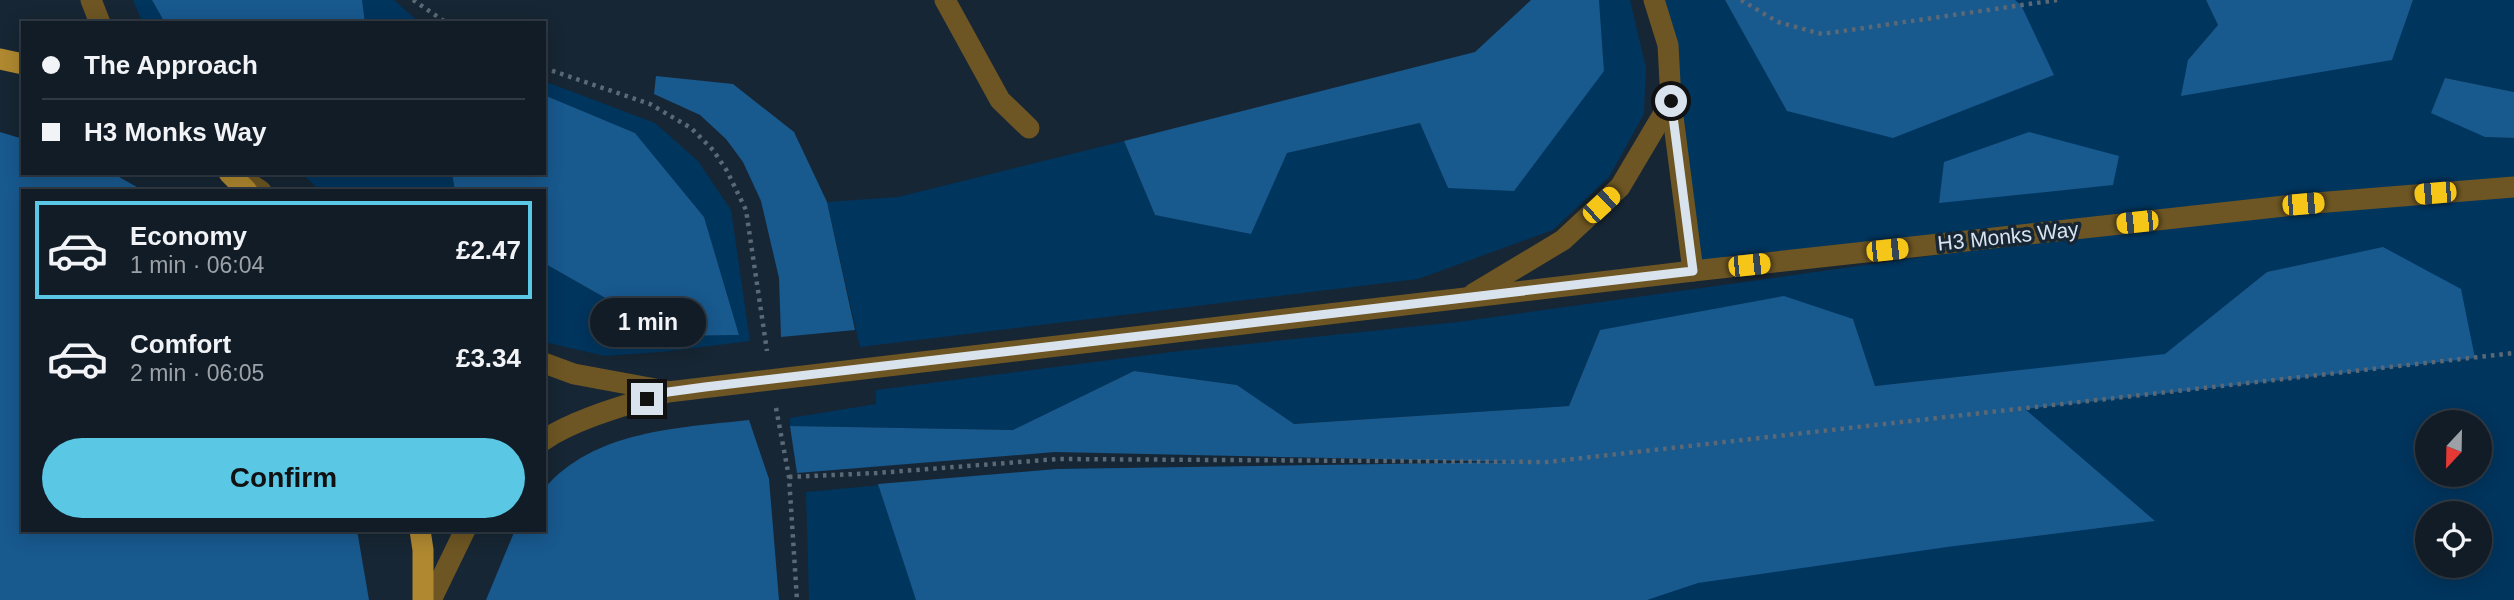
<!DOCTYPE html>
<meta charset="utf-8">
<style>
body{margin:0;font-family:Helvetica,sans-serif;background:#1a252f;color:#f1f3f6;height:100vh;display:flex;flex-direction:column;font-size:26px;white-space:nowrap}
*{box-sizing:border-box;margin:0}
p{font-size:23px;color:#9ca1a7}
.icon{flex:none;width:38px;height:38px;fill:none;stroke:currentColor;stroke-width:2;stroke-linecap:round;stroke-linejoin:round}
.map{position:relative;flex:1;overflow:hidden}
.side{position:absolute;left:21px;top:189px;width:525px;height:343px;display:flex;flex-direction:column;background:#111c27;border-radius:0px;box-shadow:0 4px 18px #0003,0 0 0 2px #303a44}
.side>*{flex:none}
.top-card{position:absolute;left:21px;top:21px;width:525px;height:154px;border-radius:0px;box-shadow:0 4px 18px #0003,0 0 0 2px #303a44;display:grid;align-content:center;height:154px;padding:0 21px;background:#111c27}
.needle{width:46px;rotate:202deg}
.fabs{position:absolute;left:2415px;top:410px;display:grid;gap:14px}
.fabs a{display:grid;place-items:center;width:77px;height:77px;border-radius:50%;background:#111c27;box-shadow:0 4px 18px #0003,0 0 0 2px #303a44;font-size:35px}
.end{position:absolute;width:32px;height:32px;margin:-16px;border:9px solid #d9e3ed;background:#111;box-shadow:0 0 0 4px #111}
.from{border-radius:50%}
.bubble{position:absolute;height:49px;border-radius:24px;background:#111c27;box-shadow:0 4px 18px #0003,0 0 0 2px #303a44;font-size:23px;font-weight:700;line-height:49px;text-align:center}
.car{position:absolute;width:21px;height:42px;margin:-21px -10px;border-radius:9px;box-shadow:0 0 5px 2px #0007;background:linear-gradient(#f5c518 24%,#345 0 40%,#f5c518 0 76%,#345 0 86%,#f5c518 0)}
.top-card b{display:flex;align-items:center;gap:24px;height:66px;font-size:26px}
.top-card b+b{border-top:2px solid #303a44}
.top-card i{width:18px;height:18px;background:#f1f3f6}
ul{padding:12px 0 0;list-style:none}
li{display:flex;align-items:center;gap:21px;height:98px;margin:0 14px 10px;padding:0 7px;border:4px solid transparent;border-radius:0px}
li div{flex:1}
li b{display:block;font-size:26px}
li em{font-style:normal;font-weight:700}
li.active{border-color:#5ac8e5}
li>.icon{width:63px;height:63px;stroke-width:1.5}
.button{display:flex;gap:14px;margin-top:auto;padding:14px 21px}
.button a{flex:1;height:80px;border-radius:42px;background:#5ac8e5;color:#111;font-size:28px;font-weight:700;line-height:80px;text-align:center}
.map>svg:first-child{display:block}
.green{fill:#00355e;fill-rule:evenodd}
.forest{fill:#18598e}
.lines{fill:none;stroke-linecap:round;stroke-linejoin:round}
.path{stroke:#5b6875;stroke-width:4.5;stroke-dasharray:3.5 5;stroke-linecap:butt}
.minor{stroke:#6d5623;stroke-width:21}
.major{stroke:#af8830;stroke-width:21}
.route{stroke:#d9e3ed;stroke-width:9}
.labels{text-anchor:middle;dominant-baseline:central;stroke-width:7;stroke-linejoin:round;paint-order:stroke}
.street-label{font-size:21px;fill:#d9e3ed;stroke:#172634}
</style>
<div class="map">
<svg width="2514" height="600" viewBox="0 0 2514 600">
<rect width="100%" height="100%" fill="#172634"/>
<g class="green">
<path d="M133,0H152L165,23H145L140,17Z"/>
<path d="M362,0H394L420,23H365Z"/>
<path d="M1599,0H1630L1646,68L1644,114L1609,177L1553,230L1418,279L860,347L827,202L898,197L1124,141L1155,215L1287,153L1421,123L1448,188L1604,71Z"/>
<path d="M1654,0H1725L1788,111L2021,5L2015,0H2206L2218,25L2188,60H2391L2413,0H2514V92L2445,78L2485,137L2514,138V600H809L806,492L1057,469L1547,462L2475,356L2267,272L2165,355L1875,386L1853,319L1600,330L1569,406L1293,424L1237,385L1134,371L1013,430L790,426V418L876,404V390L1180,351L1458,322L2266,209L1693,271ZM2427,422H2480V474H2427ZM2427,513H2480V565H2427Z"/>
<path d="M544,81L655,123L698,161L731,210L750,341L662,352L605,356L544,342V263L672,336L739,335L704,217L635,133L544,95Z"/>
<path d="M301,173H452L455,191H321Z"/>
</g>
<g class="forest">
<path d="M152,0H362L365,23H165Z"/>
<path d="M1531,0H1599L1604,71L1514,191L1448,188L1420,123L1287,153L1251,234L1155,215L1124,141L1475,52Z"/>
<path d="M1725,0H2015L2021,5L2054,75L1893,138L1787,111Z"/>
<path d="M2206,0H2413L2392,60L2181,96L2188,60L2218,25Z"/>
<path d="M656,76L733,84L794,132L827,202L855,330L781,337L779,278L761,201L743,162L726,139L700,115L654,94Z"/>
<path d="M2445,78L2514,92V138L2485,137L2431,113Z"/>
<path d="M544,95L635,133L704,217L739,335L672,336L544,263V191H455L452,173H544Z"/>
<path d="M0,132L23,139V173H112L144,191H23V530H357L369,600H0Z"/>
<path d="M2029,132L2119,156L2113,185L1939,203L1944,162Z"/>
<path d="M2383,247L2461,289L2475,358L2025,409L2155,521L1947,547L1698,583L1647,600H916L878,484L1057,469L1518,462L1055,452L797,473L790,426L1013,430L1134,371L1237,385L1294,424L1569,406L1600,330L1784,296L1853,319L1875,386L2165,354L2267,272Z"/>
<path d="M749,420L769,479L779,600H486L515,530H544V489C594,430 679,428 749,420Z"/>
</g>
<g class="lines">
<g class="path">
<path d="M413,0L447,23"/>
<path d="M1741,0L1778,22L1822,34L2057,0"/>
<path d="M544,68L650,104L691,128L713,150L727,171L746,210L767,351"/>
<path d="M776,408L789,477L797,600"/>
<path d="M789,477L877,473L1058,459L1547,462L2514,353"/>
</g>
<g class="minor">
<path d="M91,0L100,23"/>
<path d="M945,0L1000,100L1029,128"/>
<path d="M1654,0L1668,45L1671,101L1693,271"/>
<path d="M234,173L261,191"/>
<path d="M1473,294L1563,240L1620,187L1671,101"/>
<path d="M544,363L574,374L666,391"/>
<path d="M544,440C576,418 631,404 668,392L1693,271L2303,204L2514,187"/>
<path d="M431,600L465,530"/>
</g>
<g class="major">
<path d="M0,59L23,64"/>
<path d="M229,173L247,191"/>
<path d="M420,530L423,550V600"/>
</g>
</g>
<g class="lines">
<path class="route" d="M647,399L668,392L705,387L1693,271L1671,101"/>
</g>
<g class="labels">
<g class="street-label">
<text transform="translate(2008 236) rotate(-6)">H3 Monks Way</text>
</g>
</g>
</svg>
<div class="fabs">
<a><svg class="needle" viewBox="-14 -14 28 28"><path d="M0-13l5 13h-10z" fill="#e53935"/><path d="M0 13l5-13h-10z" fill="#9ca1a7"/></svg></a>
<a><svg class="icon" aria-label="locate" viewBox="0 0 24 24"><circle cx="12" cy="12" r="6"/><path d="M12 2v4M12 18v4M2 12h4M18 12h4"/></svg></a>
</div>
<i class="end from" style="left:1671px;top:101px"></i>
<i class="end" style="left:647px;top:399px"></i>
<div class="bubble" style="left:590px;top:298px;width:116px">1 min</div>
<i class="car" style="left:2435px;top:193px;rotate:265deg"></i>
<i class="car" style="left:2303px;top:204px;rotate:85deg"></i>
<i class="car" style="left:1601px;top:205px;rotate:47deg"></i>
<i class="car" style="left:2137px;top:222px;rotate:264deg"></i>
<i class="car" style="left:1887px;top:250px;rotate:84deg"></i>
<i class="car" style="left:1749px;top:265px;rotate:84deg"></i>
<div class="top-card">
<b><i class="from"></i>The Approach</b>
<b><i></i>H3 Monks Way</b>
</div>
<section class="side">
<ul>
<li class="active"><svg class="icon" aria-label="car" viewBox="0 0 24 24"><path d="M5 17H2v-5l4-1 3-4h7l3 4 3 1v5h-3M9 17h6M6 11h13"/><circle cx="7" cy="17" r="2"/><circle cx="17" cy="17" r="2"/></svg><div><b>Economy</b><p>1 min · 06:04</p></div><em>£2.47</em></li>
<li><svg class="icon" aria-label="car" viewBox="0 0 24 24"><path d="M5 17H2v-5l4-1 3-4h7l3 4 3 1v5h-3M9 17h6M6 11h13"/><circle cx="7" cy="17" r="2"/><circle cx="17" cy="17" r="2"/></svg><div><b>Comfort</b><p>2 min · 06:05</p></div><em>£3.34</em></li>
</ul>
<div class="button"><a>Confirm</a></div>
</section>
</div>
